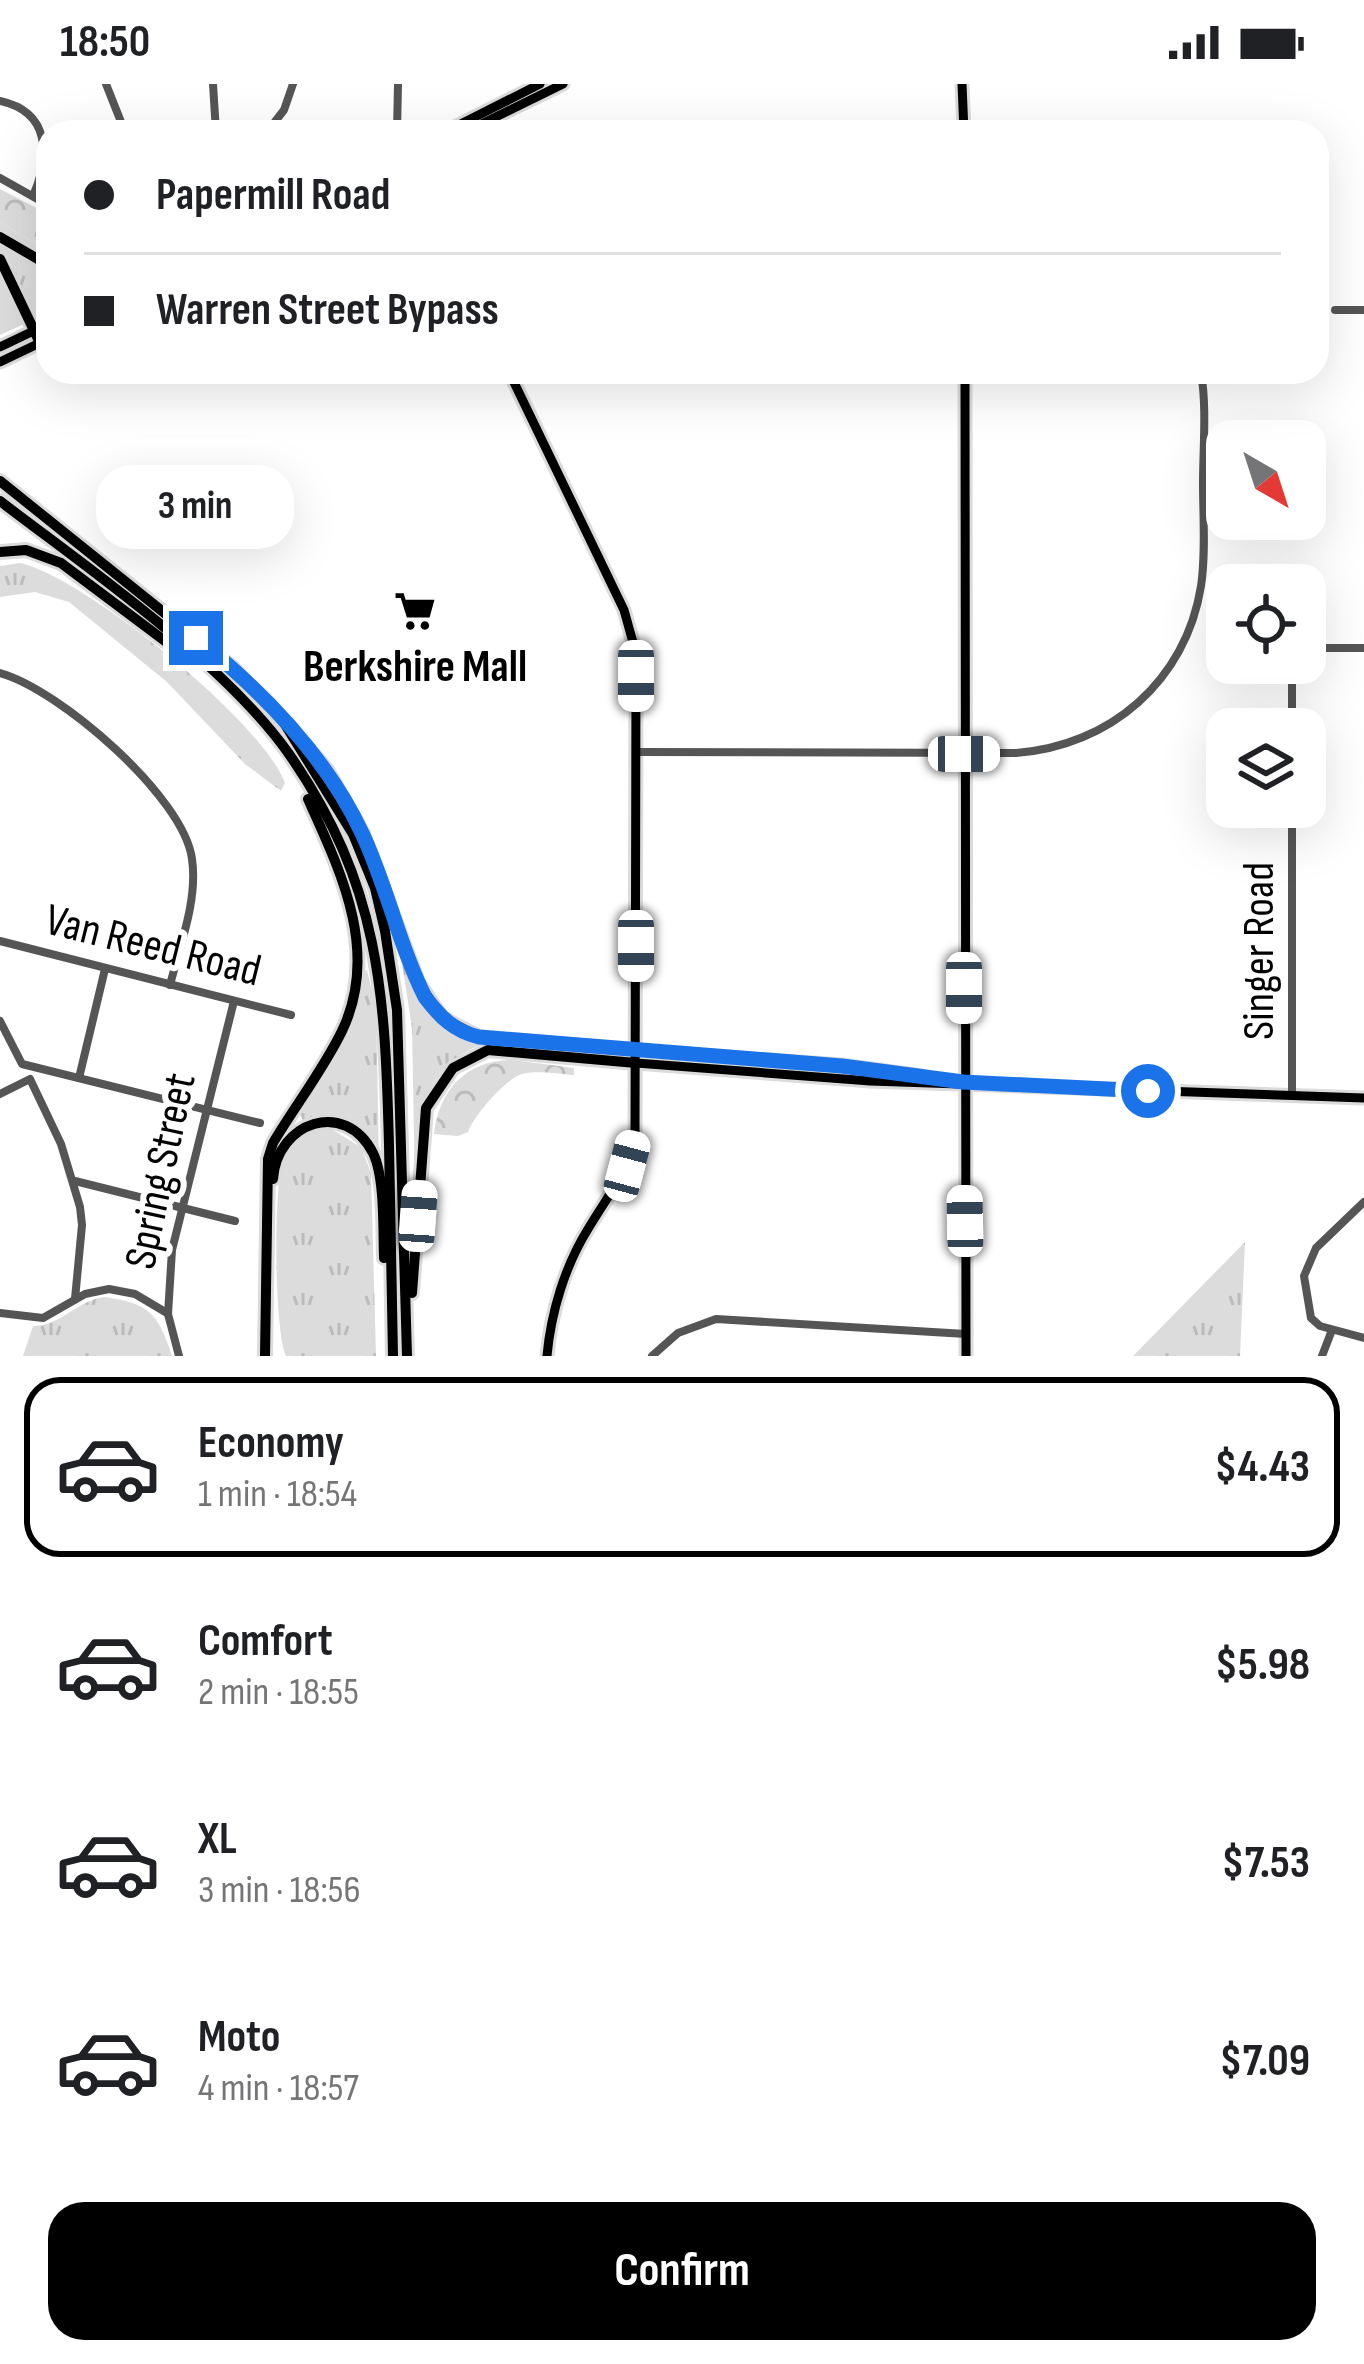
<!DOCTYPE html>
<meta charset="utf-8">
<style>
body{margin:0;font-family:"Sofia Sans Condensed",sans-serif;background:#f2f2f2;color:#202124;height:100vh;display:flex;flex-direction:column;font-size:45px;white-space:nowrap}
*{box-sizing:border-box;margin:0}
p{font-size:39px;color:#757577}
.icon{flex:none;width:66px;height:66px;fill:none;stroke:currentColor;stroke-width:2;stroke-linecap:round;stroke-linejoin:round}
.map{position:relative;height:1272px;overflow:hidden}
.details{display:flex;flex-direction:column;background:#fff;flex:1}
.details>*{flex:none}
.top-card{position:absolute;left:36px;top:36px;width:1293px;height:264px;border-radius:36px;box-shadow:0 12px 48px #0002;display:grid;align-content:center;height:264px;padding:0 48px;background:#fff}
.needle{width:78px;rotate:141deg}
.controls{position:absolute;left:1206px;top:336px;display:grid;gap:24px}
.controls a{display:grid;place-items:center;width:120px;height:120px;border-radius:24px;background:#fff;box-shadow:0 12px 48px #0002;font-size:60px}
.end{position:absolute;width:54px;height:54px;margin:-27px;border:15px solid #1a73e8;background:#fff;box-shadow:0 0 0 6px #fff}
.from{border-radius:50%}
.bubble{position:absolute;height:84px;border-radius:36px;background:#fff;box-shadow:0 12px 48px #0002;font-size:39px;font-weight:700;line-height:84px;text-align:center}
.car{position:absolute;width:36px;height:72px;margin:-36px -18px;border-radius:15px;box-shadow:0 0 9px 3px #0007;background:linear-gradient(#fff 24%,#345 0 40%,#fff 0 76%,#345 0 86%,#fff 0)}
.top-card b{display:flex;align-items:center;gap:42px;height:114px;font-size:45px}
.top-card b+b{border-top:3px solid #e0e0e0}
.top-card i{width:30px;height:30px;background:#202124}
ul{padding:21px 0 0;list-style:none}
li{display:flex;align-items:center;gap:36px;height:180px;margin:0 24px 18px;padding:0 24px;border:6px solid transparent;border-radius:36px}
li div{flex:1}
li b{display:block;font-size:45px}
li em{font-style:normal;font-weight:700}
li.on{border-color:#000}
li>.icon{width:108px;height:108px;stroke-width:1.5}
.cta{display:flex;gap:24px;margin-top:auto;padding:24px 48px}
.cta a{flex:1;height:138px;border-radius:36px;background:#000;color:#fff;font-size:48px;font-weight:700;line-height:138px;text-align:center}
.status{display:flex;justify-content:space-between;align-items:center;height:84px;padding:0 60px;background:#fff;direction:ltr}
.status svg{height:33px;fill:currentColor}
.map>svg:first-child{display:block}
.grass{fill:url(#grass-tufts)}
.forest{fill:url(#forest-crowns)}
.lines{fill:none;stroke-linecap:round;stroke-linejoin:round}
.major-casing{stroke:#dbdbdb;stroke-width:15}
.highway-casing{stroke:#dbdbdb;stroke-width:16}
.minor{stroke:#555;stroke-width:8}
.major{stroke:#000;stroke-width:9}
.highway{stroke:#000;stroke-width:10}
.route{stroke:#1a73e8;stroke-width:15}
.labels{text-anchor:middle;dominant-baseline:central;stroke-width:12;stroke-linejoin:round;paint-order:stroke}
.poi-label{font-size:45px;font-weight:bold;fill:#000;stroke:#fff}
.street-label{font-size:45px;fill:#000;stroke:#fff}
</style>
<div class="status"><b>18:50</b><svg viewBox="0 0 49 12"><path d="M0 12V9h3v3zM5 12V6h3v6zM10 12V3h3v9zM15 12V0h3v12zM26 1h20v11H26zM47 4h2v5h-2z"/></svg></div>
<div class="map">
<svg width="1364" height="1272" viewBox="0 0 1364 1272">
<defs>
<pattern id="grass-tufts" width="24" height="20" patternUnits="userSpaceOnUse" patternTransform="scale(3)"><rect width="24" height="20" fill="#dcdcdc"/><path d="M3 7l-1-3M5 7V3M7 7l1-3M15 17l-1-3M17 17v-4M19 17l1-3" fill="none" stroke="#bbb"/></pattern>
<pattern id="forest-crowns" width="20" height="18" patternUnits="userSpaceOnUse" patternTransform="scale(3)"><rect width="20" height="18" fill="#dcdcdc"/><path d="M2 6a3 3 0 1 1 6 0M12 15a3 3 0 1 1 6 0" fill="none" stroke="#bbb"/></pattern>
</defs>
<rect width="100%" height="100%" fill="#fff"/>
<g class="grass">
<path d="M0,138L48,167V229L0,251Z"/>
<path d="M20,479C84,493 262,637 285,699L281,707L245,680L167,598L69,518L35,508L0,513V482Z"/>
<path d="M398,853C417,908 422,941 483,960C414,987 419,1040 415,1104L412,944Z"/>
<path d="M367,886L376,924L379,1073C357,1044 343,1027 304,1038L297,1026L318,994L361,888Z"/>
<path d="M331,1045L361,1063L371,1089L376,1272H286C274,1250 273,1094 284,1072C294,1052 310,1046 331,1045Z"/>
<path d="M1245,1158L1240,1272H1133Z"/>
<path d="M104,1213C149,1219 158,1229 172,1272H23L33,1242C61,1242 76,1217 104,1213Z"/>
</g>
<g class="forest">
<path d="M0,105L48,130V167L0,138Z"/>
<path d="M513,976L574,984V991C559,990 536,986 522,990C505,995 473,1033 468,1048L458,1052L434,1050C439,1006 466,976 513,976Z"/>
</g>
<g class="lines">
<g class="major-casing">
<g id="major">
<path d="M962,0L964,48"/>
<path d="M445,48L540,0"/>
<path d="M465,48L563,0"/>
<path d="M0,263L48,240"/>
<path d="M0,278L48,255"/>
<path d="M509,288L624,526L634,562L636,592L635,1052C624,1095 610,1108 588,1145C565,1182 551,1228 547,1272"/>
<path d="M965,288L966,1272"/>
<path d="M636,967L842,981L922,992"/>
<path d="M636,979L870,997L1364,1014"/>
</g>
</g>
<g class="highway-casing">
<g id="highway">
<path d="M0,153L48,181"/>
<path d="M0,175L40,259"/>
<path d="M0,397L233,584L283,637L353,750L375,804L385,847L397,926L407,1272"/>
<path d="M0,417C90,486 224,578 289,670C380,801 385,908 389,1061C391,1132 392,1202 393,1272"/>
<path d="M0,468L26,466L61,479L185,572"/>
<path d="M314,671L327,686L363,750L418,898L442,934L479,953L636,967"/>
<path d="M273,1095C277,1038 345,1014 373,1069C385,1093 383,1146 384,1174"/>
<path d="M412,1209L426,1024L453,984L488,966L636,979"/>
<path d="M265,1272L268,1075L273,1059C295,1022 323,986 342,947C380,868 341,788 308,715"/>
</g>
</g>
<g class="minor">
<path d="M106,0L125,48"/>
<path d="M213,0L216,48"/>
<path d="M0,17C51,28 50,73 33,112"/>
<path d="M267,48L284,26L293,0"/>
<path d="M397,48L398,0"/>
<path d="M0,94L48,121"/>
<path d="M1335,226H1364"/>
<path d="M1305,564H1364"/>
<path d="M0,589C59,605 184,713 192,775C198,816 180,861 170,901"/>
<path d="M1292,645V579"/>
<path d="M636,668L1016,669C1110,662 1186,597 1201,502C1206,469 1203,433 1203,400C1203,363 1207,324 1201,288"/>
<path d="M0,857L291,931"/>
<path d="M0,937L22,980L260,1039"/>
<path d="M79,994L105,885"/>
<path d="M0,1010L30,995L61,1060L80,1123L82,1141L75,1215"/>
<path d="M1292,1012V723"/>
<path d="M75,1097L235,1137"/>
<path d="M1364,1118L1316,1164L1304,1192L1311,1234L1320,1242L1364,1254"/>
<path d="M0,1229L43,1234L85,1210L109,1205L135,1210L167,1229"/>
<path d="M179,1272L168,1230L172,1166L234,917"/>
<path d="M652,1272L678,1249L716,1235L966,1250"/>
<path d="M1322,1272L1332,1246"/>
</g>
<use href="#major" class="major"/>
<use href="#highway" class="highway"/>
</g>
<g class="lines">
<path class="route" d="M196,554C262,607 326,672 362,749C387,802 399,861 425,913C440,933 454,947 479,953L842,982L963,998L1148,1007"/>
</g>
<defs>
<g id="supermarket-bare" transform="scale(3.24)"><path d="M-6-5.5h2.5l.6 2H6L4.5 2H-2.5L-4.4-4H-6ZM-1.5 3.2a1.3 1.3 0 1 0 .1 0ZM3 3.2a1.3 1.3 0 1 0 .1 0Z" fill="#000" stroke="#fff" stroke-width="2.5" paint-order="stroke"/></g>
</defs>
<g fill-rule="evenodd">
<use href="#supermarket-bare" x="415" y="527"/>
</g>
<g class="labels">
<g class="poi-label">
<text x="415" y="583">Berkshire Mall</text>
</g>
<g class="street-label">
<text transform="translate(153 862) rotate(14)">Van Reed Road</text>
<text transform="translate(1259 867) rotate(-90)">Singer Road</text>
<text transform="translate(161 1087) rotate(-78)">Spring Street</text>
</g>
</g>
</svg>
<div class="controls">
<a><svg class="needle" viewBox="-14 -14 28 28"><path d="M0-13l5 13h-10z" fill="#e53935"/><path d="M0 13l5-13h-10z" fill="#757577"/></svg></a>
<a><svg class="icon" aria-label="locate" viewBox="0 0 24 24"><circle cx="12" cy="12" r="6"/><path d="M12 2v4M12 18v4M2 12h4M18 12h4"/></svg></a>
<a><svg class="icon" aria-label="layers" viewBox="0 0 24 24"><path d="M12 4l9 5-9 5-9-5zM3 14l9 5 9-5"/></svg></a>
</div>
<i class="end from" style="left:1148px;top:1007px"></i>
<i class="end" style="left:196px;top:554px"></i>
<div class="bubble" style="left:96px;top:381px;width:198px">3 min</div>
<i class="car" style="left:636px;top:592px;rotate:180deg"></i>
<i class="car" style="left:964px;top:670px;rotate:90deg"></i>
<i class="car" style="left:636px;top:862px;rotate:180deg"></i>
<i class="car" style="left:964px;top:904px;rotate:180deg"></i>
<i class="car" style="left:627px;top:1082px;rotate:15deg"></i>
<i class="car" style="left:418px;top:1132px;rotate:4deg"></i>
<i class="car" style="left:965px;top:1137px;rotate:359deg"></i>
<div class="top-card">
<b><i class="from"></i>Papermill Road</b>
<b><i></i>Warren Street Bypass</b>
</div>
</div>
<section class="details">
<ul>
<li class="on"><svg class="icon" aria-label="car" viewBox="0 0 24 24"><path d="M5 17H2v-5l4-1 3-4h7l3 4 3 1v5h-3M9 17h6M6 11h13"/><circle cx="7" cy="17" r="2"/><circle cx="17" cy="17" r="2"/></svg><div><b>Economy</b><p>1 min · 18:54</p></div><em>$4.43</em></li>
<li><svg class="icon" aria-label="car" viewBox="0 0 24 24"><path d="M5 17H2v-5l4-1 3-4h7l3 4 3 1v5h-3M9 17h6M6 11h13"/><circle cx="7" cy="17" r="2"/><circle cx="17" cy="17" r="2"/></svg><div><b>Comfort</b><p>2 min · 18:55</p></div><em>$5.98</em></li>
<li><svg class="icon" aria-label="car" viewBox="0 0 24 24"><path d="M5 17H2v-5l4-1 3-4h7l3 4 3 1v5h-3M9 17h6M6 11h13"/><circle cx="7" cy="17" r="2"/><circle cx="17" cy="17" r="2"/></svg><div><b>XL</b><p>3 min · 18:56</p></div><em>$7.53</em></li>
<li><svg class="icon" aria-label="car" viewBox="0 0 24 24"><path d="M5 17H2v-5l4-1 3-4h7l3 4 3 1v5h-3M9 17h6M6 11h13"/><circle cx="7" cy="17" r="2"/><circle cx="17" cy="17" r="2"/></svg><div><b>Moto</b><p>4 min · 18:57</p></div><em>$7.09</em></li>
</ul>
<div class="cta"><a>Confirm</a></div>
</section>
